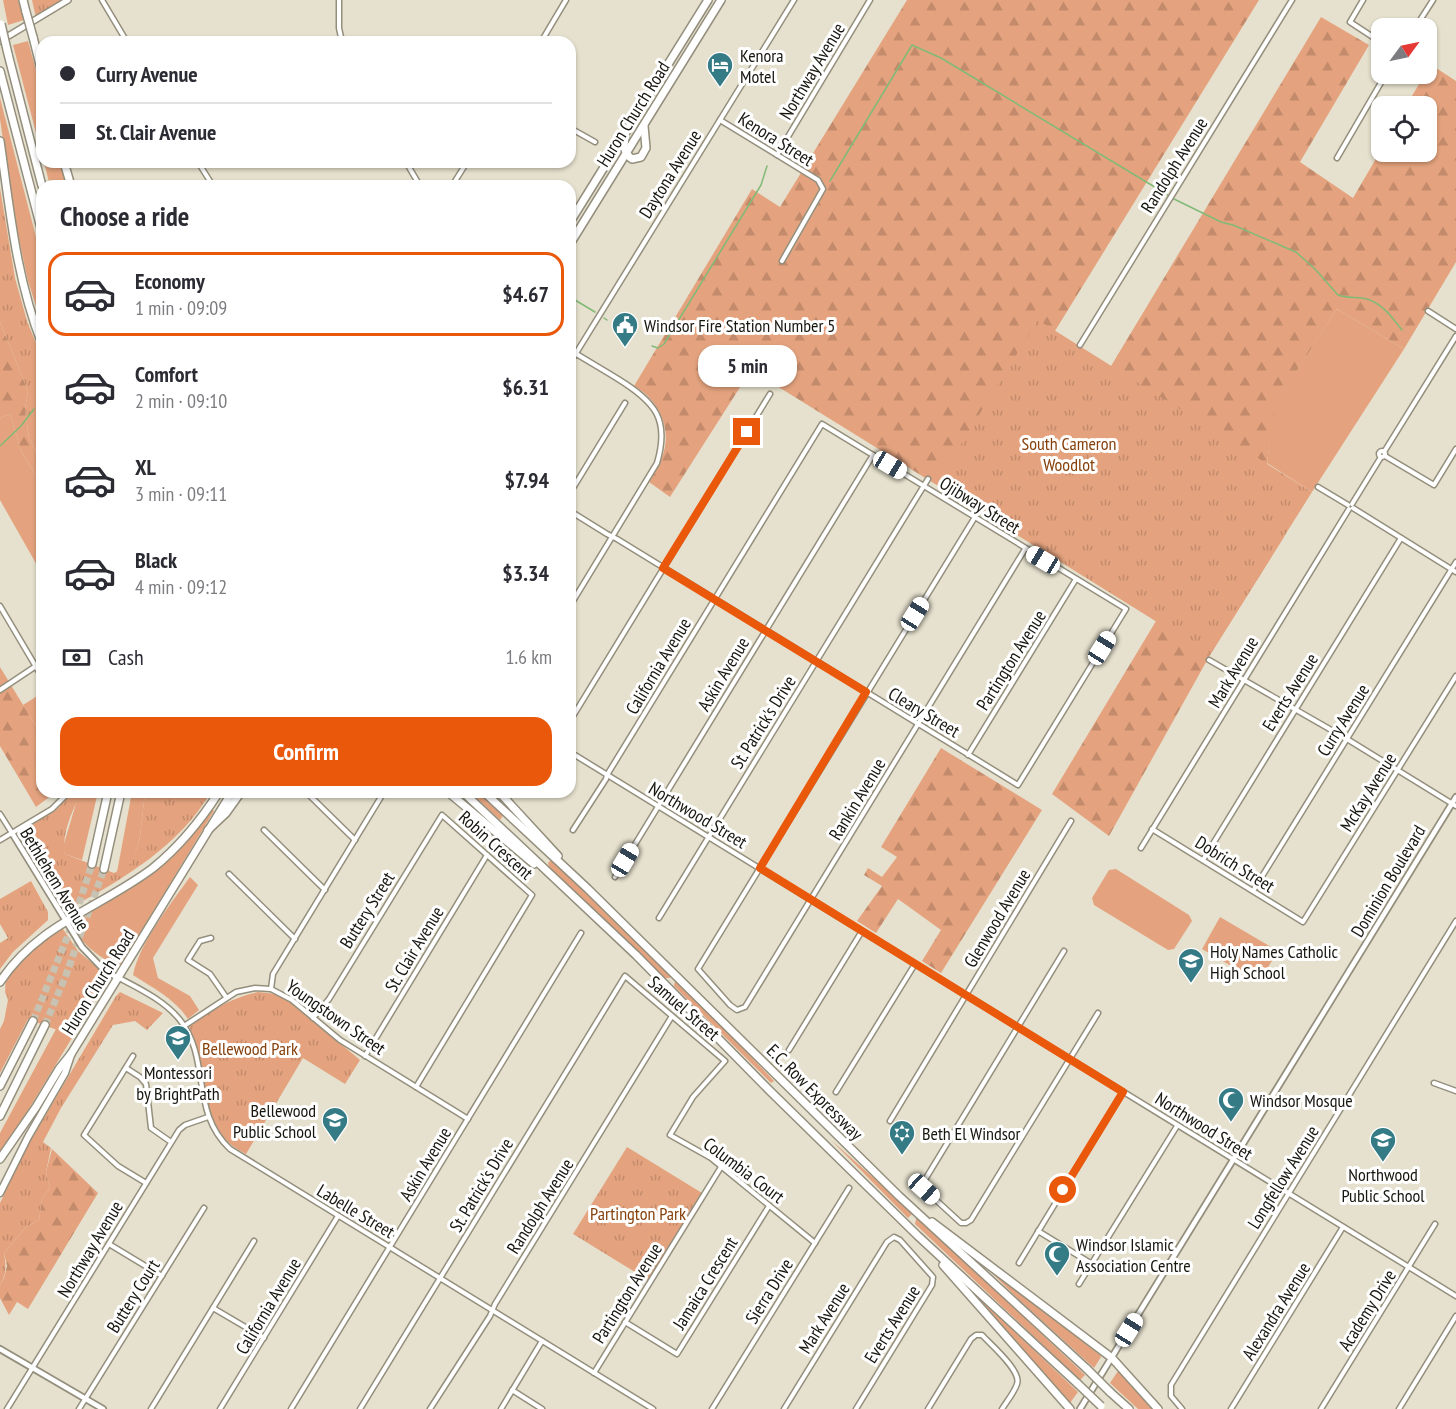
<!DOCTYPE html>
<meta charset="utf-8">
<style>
body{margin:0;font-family:"PT Sans Narrow",sans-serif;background:#f7f7f7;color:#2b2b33;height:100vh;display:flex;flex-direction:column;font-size:22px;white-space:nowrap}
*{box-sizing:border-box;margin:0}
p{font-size:20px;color:#7c7c81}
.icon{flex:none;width:33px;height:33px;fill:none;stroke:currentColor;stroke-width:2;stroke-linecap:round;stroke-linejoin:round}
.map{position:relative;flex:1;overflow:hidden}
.side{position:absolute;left:36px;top:180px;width:540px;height:618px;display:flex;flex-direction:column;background:#fff;border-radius:18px;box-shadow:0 2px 4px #0004}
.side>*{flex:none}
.top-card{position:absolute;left:36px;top:36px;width:540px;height:132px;border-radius:18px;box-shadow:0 2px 4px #0004;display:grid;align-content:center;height:132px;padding:0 24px;background:#fff}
.needle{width:39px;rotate:57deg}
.controls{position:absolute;left:1371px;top:18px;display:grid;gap:12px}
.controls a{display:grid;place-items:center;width:66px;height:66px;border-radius:12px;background:#fff;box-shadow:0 2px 4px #0004;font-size:30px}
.end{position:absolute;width:27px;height:27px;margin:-14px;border:8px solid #ea580c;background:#fff;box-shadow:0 0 0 3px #fff}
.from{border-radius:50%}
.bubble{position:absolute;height:42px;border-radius:18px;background:#fff;box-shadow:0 2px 4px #0004;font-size:20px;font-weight:700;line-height:42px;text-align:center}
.car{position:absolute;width:18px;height:36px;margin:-18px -9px;border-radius:8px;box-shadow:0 0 4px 2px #0007;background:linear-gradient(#fff 24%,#345 0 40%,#fff 0 76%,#345 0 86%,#fff 0)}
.top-card b{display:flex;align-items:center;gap:21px;height:57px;font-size:22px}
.top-card b+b{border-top:2px solid #e1e1e2}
.top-card i{width:15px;height:15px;background:#2b2b33}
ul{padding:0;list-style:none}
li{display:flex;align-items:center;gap:18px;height:84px;margin:0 12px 9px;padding:0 12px;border:3px solid transparent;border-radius:18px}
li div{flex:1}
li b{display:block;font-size:22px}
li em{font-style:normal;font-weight:700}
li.active{border-color:#ea580c}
li>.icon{width:54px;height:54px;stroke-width:1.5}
h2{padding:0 24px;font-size:27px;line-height:72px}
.pay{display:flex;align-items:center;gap:15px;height:66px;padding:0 24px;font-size:22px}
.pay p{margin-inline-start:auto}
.cta{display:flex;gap:12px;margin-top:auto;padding:12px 24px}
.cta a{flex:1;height:69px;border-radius:18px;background:#ea580c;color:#fff;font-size:24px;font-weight:700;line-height:69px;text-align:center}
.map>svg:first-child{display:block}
.grass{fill:#e4a37e}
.forest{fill:url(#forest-firs)}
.park{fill:url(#park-tufts)}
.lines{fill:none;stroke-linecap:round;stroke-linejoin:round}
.stream{stroke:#81ba77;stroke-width:1.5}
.motorway-tunnel{stroke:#c7c2b1;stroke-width:7;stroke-dasharray:7 3.5;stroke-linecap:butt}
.minor-casing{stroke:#948f7d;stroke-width:7}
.tertiary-casing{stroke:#948f7d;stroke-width:8}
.secondary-casing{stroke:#948f7d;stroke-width:8}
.primary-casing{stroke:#948f7d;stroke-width:9}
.trunk-casing{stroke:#948f7d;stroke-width:10}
.motorway-casing{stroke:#948f7d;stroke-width:10}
.minor{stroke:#fff;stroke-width:4}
.tertiary{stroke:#fff;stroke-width:4.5}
.secondary{stroke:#fff;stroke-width:5}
.primary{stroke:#fff;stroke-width:6}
.trunk{stroke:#fff;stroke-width:7}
.motorway{stroke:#fff;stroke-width:7}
.motorway-bridge-casing{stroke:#948f7d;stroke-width:10;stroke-linecap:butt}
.motorway-bridge{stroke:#fff;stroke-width:7}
.route{stroke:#ea580c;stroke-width:8}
.labels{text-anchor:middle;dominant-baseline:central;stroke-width:6;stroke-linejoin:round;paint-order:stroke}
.poi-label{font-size:18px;fill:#16150e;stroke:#fff;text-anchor:start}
.street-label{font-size:18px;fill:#16150e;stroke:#fff}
.park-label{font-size:18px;fill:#86400b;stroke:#fff}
</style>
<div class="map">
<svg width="1456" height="1409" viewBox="0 0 1456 1409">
<defs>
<pattern id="forest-firs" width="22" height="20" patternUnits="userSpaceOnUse" patternTransform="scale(1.5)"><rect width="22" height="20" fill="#e4a37e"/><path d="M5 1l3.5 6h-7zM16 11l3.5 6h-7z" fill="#c38b6c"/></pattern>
<pattern id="park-tufts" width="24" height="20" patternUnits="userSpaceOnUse" patternTransform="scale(1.5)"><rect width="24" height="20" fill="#e4a37e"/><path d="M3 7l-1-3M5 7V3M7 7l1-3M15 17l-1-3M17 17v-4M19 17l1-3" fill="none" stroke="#c38b6c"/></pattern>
</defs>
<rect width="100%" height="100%" fill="#e6e1ce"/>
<g class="grass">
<path d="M3,0H18L24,20L8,25Z"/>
<path d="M28,41L42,92V156L13,45Z"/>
<path d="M0,98L42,260V325L28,281L14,217L0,119Z"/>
<path d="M44,162H60L66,186H50Z"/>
<path d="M1337,309L1404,349L1312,492L1267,463L1274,404Z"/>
<path d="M10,414L21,451L42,486V574L0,500V418Z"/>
<path d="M42,693V736L23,705Z"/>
<path d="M82,792H98L82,860L65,854L63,847L77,800Z"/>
<path d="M132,792H145L140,837L132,864L117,872Z"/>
<path d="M470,792H481L504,814L500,820Z"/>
<path d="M212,809L214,811L122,963L118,965C103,961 73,939 75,922L152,873L184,844Z"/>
<path d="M550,861H554L567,872L671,974L670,978H665L549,867L548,863Z"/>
<path d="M1116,869L1189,915L1192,921L1174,949L1168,950L1094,905L1092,898L1109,870Z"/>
<path d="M190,877L198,885L153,958L158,978L190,996L199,1010L188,1019C175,999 153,988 133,975C139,944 171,903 190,877Z"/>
<path d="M1220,917L1278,951L1259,982L1202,949Z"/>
<path d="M16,966L104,985L24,1117L0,1151V1133L56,1029L28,1019L0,1073V1029L4,1021L8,1000L5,992L6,981Z"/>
<path d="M675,981H679L774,1081L771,1083L674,986Z"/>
<path d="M830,1139L913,1213L908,1218Z"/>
<path d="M916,1219H920L1085,1375L1080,1380L915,1224Z"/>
<path d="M988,1269L1100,1355L1101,1357L1094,1368L1017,1298Z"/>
<path d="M977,1296L1078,1392L1070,1403L976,1298Z"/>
<path d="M1118,1371L1153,1409H1138L1110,1383Z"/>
</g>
<g class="forest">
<path d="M907,0H1259L1055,331L1111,366L1321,17L1369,45L1300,162L1353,198L1381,150L1382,152H1426V106H1406L1425,74H1426L1430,64L1456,81V262L1404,349L1337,309L1275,404L1267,463L1284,537L1210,655L1109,836L1052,794L1156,621L751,370L670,497L649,482C655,472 661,463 664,451C671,426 657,398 634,386L752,189L780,207Z"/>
<path d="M0,322L28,391L25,409L29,438L42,463V486L21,451L10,414L0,418Z"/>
<path d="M0,667L42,736V792H56L36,807L0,746Z"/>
<path d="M941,748L1042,810L941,973L922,961L941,930L898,899L876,933L857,921L882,886L864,875L868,868L882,877L897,857L881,847Z"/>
<path d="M52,1149L98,1193L28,1309L17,1302L9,1315L0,1298V1285L4,1278L7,1266L4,1253L25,1228L39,1220L42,1199L50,1188L46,1172Z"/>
</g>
<g class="park">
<path d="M32,0H66L36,18Z"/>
<path d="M0,188L15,278L27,321L42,358V463L29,438L25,409L28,391L0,322Z"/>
<path d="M1038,320L1312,492L1210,655L936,484Z"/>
<path d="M71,792H82C73,808 61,835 65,854L114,873L132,863L140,837L145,792H211C179,846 125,878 72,907C48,893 34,859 21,835V831L58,808Z"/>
<path d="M31,881L48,912V920L13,952L0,969V943L8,938L0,924V899Z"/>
<path d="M59,928L63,929L78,951L108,977L73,1036L15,1014H6C6,1010 9,1004 8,1000C8,993 4,989 6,982C12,962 43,940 59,928Z"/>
<path d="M120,992L163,1013L147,1030L135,1021L113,1025L61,1108L43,1142L51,1148L46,1172L50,1188L42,1199L39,1220L25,1228L4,1253C6,1265 7,1274 0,1285V1203L29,1143L116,996Z"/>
<path d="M258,992L277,994L292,1003L360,1060L345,1084L303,1058L246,1154C204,1134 208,1097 199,1057C197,1046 193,1036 189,1026C211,1010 231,998 258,992Z"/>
<path d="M627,1147L702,1193L648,1280L573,1234Z"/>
</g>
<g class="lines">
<g class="stream">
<path d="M830,181L912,45L941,58L1168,195"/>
<path d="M1174,199L1221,222L1233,225L1296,252L1315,269L1338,295C1347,298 1354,297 1362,298C1381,301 1391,316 1402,330"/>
<path d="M570,297L595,312"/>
<path d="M604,318L607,320"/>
<path d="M652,346L658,348L664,344L761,185L767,166"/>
<path d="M0,446L21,426L34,409"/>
</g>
<g class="motorway-tunnel">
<path d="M33,1021L71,928L92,864"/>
<path d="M45,1025L66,975L104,869"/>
</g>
<g class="minor-casing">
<g id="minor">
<path d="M102,0L127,42"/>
<path d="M339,0V28L342,42"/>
<path d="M1363,0L1350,22L1382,43"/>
<path d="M1415,28L1433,0"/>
<path d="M541,42L566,0"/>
<path d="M720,120L818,180L823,189L782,261"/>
<path d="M570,128L595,142"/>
<path d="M777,155L870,0"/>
<path d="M1337,158L1386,74"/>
<path d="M198,162L213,186"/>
<path d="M406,162L420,186"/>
<path d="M452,186L467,162"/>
<path d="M1428,311L1456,329"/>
<path d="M1080,345L1292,0"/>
<path d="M570,350C586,360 602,369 618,379C655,402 670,419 657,463L570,606"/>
<path d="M570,363L794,0"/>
<circle cx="1382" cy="454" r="3"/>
<path d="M1384,452L1456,336"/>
<path d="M1385,456L1434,485L1456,449"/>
<path d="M1318,487L1348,505"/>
<path d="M570,493L625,403"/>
<path d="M1352,504L1381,457"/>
<path d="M1353,508L1456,572"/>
<path d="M570,511L607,534L617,539L1018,785L1126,609L822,424L607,775L606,779L573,830"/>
<path d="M975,517L698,969L730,1005L737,1010L745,1007L1025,549"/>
<path d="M0,606L42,677"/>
<path d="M1209,660L1347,739L1456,806"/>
<path d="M0,690L36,666"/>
<path d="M570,721L770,394"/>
<path d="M570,752L1456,1296"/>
<path d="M968,755L1076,579"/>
<path d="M306,792L355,840"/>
<path d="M526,793V792"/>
<path d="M0,814L12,833"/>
<path d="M1152,829L1303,922L1456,676"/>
<path d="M264,830L325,890"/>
<path d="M0,840L52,809L69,792"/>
<path d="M1141,848L1349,509"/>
<path d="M1203,860L1401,538"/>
<path d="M229,874L295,939"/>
<path d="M615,877L873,455"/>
<path d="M1253,891L1456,562"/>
<path d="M659,918L928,479"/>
<path d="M211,938L200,941L188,960L210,974L226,997"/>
<path d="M1064,951L923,1183L924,1189L961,1223H966L971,1220L1098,1013"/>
<path d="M119,978C140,989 165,1001 180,1020C211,1059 190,1112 230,1149L653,1409"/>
<path d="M271,989L273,974L384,792"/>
<path d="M313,1018L329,999L442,815L532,895L416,1087"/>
<path d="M184,1026L236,992L255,988L271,989L292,1000L340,1040L468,1119"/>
<path d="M789,1050L862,931"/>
<path d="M133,1056L84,1135L118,1166L146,1183"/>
<path d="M365,1056L487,855"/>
<path d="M126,1068L140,1077L146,1084L151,1128L171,1142"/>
<path d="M1434,1083L1456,1091"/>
<path d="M836,1092L915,964"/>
<path d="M890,1121L1071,821"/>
<path d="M1038,1231L1092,1264"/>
<path d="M109,1244L162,1276"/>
<path d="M1019,1263L1123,1092"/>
<path d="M1079,1284L1177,1126"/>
<path d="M213,1308L264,1338"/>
<path d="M625,1322L677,1354L769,1206"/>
<path d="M594,1373L721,1167"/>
<path d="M512,1390L542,1409"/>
<path d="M7,1409L179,1130L185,1125L208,1117"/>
<path d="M79,1409L204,1208"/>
<path d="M151,1409L254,1241"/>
<path d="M220,1409L338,1216"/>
<path d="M291,1409L581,933"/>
<path d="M360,1409L625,976L725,1061L693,1097L670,1135L711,1158L815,1243"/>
<path d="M430,1409L490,1316L495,1304L672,1016"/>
<path d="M501,1409L542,1341"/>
<path d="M712,1409L849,1188"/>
<path d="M784,1409L887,1242L894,1237L900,1240L933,1277L932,1285L856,1409"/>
<path d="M928,1409L971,1339L976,1335H982C990,1344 1022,1371 1017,1384C1014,1393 1007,1401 1002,1409"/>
<path d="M1182,1409L1171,1396V1385L1456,921"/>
<path d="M1231,1409L1343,1227"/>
<path d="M1321,1409L1435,1224"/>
<path d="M1399,1409L1456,1316"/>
</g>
</g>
<g class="tertiary-casing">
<g id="tertiary">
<path d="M12,833L82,947L104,970L118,978"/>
<path d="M0,1349L103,1409"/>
<path d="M1080,1409L1456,797"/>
</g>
</g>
<g class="secondary-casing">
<path id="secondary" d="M0,41L68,0"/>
</g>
<g class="primary-casing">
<path id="primary" d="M0,1193L28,1137L65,1073L71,1055"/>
</g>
<g class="trunk-casing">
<g id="trunk">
<path d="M625,137C623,146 625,154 632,159L641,157L646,148L644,126"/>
<path d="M570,222L708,0"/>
<path d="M570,244L721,0"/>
<path d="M0,982C38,924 100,908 153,868C179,847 201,820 219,792"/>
<path d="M71,1054L232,792"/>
</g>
</g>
<g class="motorway-casing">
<g id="motorway">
<path d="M23,0L26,12"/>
<path d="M33,37L42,73"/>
<path d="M8,54L42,186"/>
<path d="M0,71L42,232"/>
<path d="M0,141C10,210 16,278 42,344"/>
<path d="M64,162L71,186"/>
<path d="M448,792L534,864"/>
<path d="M463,792L636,955L770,1091L918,1236L1078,1384"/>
<path d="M484,792L588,889L899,1196L1087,1369"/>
<path d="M499,792L558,856"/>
<path d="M208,830L226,813L241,792"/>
<path d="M92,864L108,792"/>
<path d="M104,869L121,792"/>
<path d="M0,1086L33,1021"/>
<path d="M0,1116L45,1025"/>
<path d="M0,1159L36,1107L59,1069L71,1054"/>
<path d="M932,1222L1112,1358L1158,1409"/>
<path d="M943,1265L1070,1409"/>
<path d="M1110,1392L1129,1409"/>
</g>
</g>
<use href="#minor" class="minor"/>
<use href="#tertiary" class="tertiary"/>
<use href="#secondary" class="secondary"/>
<use href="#primary" class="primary"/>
<use href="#trunk" class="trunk"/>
<use href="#motorway" class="motorway"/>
<g class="motorway-bridge-casing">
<g id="motorway-bridge">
<path d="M26,12L33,37"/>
<path d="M1,24L8,54"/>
<path d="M1087,1369L1110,1392"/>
<path d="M1078,1384L1101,1406"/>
</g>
</g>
<use href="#motorway-bridge" class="motorway-bridge"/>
</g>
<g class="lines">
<path class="route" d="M747,432L663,568L866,692L760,868L1123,1092L1063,1190"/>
</g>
<defs>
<g id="hotel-pin" transform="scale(1.35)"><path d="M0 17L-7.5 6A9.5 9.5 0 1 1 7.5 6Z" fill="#347b85" stroke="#fff"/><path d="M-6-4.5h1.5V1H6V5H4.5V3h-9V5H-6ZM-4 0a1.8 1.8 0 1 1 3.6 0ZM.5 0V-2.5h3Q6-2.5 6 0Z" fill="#fff"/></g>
<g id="civic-pin" transform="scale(1.35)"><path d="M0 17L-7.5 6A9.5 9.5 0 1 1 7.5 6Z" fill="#347b85" stroke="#fff"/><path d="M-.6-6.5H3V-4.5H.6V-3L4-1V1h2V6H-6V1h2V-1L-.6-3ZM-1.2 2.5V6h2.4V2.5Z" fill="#fff"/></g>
<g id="school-pin" transform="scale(1.35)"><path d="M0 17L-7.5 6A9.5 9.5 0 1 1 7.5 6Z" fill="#347b85" stroke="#fff"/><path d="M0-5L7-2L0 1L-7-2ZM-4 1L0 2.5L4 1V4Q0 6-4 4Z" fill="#fff"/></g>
<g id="mosque-pin" transform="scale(1.35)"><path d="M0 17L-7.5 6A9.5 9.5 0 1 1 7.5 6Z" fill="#347b85" stroke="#fff"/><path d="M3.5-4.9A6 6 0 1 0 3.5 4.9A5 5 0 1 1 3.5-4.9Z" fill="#fff"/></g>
<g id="synagogue-pin" transform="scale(1.35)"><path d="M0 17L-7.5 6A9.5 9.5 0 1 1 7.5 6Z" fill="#347b85" stroke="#fff"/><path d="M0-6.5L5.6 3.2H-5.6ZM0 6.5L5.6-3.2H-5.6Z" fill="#fff"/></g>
</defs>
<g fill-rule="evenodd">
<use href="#hotel-pin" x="720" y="65"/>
<use href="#civic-pin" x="625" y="325"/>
<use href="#school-pin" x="1191" y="961"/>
<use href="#school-pin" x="178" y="1038"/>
<use href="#mosque-pin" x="1231" y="1100"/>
<use href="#school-pin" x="335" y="1120"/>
<use href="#synagogue-pin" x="902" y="1133"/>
<use href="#school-pin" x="1383" y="1140"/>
<use href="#mosque-pin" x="1057" y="1254"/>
</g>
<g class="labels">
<g class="poi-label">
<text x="740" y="55">Kenora<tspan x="740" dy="21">Motel</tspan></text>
<text x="644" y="325">Windsor Fire Station Number 5</text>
<text x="1210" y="951">Holy Names Catholic<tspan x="1210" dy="21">High School</tspan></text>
<text x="178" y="1072" text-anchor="middle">Montessori<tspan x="178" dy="21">by BrightPath</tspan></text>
<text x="1250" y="1100">Windsor Mosque</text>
<text x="316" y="1110" text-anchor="end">Bellewood<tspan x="316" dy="21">Public School</tspan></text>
<text x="922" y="1133">Beth El Windsor</text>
<text x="1383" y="1174" text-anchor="middle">Northwood<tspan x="1383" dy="21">Public School</tspan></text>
<text x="1076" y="1244">Windsor Islamic<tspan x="1076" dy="21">Association Centre</tspan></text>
</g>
<g class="street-label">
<text transform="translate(812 71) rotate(-59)">Northway Avenue</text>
<text transform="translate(633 114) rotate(-58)">Huron Church Road</text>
<text transform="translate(776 139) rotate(32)">Kenora Street</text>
<text transform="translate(1174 165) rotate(-58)">Randolph Avenue</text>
<text transform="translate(670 174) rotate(-58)">Daytona Avenue</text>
<text transform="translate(980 505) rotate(32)">Ojibway Street</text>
<text transform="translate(1011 660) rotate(-58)">Partington Avenue</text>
<text transform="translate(658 666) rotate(-59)">California Avenue</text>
<text transform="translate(1233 672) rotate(-59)">Mark Avenue</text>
<text transform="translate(723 674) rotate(-59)">Askin Avenue</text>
<text transform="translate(1290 692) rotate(-58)">Everts Avenue</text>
<text transform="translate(924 712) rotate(31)">Cleary Street</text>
<text transform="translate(1343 720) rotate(-58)">Curry Avenue</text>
<text transform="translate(763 722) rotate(-58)">St. Patrick's Drive</text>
<text transform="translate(1368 792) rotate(-58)">McKay Avenue</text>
<text transform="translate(857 799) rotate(-59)">Rankin Avenue</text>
<text transform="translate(698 815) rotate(31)">Northwood Street</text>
<text transform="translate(496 845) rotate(42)">Robin Crescent</text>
<text transform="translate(1235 864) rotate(32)">Dobrich Street</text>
<text transform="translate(55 879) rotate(59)">Bethlehem Avenue</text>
<text transform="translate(1388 881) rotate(-59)">Dominion Boulevard</text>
<text transform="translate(367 910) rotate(-58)">Buttery Street</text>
<text transform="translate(997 918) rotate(-59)">Glenwood Avenue</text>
<text transform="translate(414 949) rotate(-59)">St. Clair Avenue</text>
<text transform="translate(98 982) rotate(-58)">Huron Church Road</text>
<text transform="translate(684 1008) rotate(41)">Samuel Street</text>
<text transform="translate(336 1017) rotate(35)">Youngstown Street</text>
<text transform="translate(815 1092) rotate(45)">E.C. Row Expressway</text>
<text transform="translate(1204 1126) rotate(32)">Northwood Street</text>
<text transform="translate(425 1164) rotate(-59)">Askin Avenue</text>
<text transform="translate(744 1170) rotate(37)">Columbia Court</text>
<text transform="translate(1283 1177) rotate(-58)">Longfellow Avenue</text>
<text transform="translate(481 1185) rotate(-59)">St. Patrick's Drive</text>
<text transform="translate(540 1206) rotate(-58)">Randolph Avenue</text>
<text transform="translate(356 1211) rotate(31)">Labelle Street</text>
<text transform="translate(90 1249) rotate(-59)">Northway Avenue</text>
<text transform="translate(705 1283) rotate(-58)">Jamaica Crescent</text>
<text transform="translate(769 1291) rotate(-58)">Sierra Drive</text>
<text transform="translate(627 1293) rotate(-58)">Partington Avenue</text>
<text transform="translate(133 1296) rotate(-58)">Buttery Court</text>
<text transform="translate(268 1306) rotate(-59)">California Avenue</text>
<text transform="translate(1367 1310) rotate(-58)">Academy Drive</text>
<text transform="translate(1276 1311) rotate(-58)">Alexandra Avenue</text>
<text transform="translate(824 1318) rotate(-58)">Mark Avenue</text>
<text transform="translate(892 1324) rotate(-58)">Everts Avenue</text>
</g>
<g class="park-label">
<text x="1069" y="443">South Cameron<tspan x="1069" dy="21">Woodlot</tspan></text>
<text x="250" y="1048">Bellewood Park</text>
<text x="638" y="1213">Partington Park</text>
</g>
</g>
</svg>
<div class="controls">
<a><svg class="needle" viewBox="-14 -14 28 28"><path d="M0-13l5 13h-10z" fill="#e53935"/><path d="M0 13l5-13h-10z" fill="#7c7c81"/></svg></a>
<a><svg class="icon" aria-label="locate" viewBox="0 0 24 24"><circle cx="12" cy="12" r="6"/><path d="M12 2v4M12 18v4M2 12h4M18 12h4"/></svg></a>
</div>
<i class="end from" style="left:1063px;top:1190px"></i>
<i class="end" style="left:747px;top:432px"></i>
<div class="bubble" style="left:698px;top:345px;width:99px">5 min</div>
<i class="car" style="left:890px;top:465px;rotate:121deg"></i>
<i class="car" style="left:1043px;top:560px;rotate:301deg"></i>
<i class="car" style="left:915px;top:614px;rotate:32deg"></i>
<i class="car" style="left:1102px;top:648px;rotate:32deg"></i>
<i class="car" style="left:625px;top:860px;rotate:31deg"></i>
<i class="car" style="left:924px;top:1189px;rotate:132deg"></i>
<i class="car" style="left:1129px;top:1330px;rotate:32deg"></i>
<div class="top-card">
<b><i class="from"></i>Curry Avenue</b>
<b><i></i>St. Clair Avenue</b>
</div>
<section class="side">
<h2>Choose a ride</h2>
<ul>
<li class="active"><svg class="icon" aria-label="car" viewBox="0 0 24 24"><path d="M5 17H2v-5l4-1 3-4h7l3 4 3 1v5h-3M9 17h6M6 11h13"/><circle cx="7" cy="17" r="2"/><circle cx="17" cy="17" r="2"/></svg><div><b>Economy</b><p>1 min · 09:09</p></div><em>$4.67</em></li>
<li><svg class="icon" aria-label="car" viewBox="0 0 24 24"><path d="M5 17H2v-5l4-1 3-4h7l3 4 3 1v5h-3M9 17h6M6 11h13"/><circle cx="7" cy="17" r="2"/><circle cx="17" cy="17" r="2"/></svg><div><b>Comfort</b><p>2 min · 09:10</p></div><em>$6.31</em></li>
<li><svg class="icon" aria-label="car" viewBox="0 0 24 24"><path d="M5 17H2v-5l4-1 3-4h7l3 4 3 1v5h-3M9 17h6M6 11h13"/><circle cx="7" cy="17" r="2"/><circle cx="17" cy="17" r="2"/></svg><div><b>XL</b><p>3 min · 09:11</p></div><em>$7.94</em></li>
<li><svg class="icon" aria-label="car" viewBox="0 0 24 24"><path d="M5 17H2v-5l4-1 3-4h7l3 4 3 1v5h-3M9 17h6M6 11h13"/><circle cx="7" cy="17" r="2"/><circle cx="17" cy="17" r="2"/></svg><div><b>Black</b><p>4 min · 09:12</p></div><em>$3.34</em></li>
</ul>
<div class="pay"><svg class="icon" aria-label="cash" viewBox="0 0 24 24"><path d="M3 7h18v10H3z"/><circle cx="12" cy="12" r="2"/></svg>Cash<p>1.6 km</p></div>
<div class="cta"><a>Confirm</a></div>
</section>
</div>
